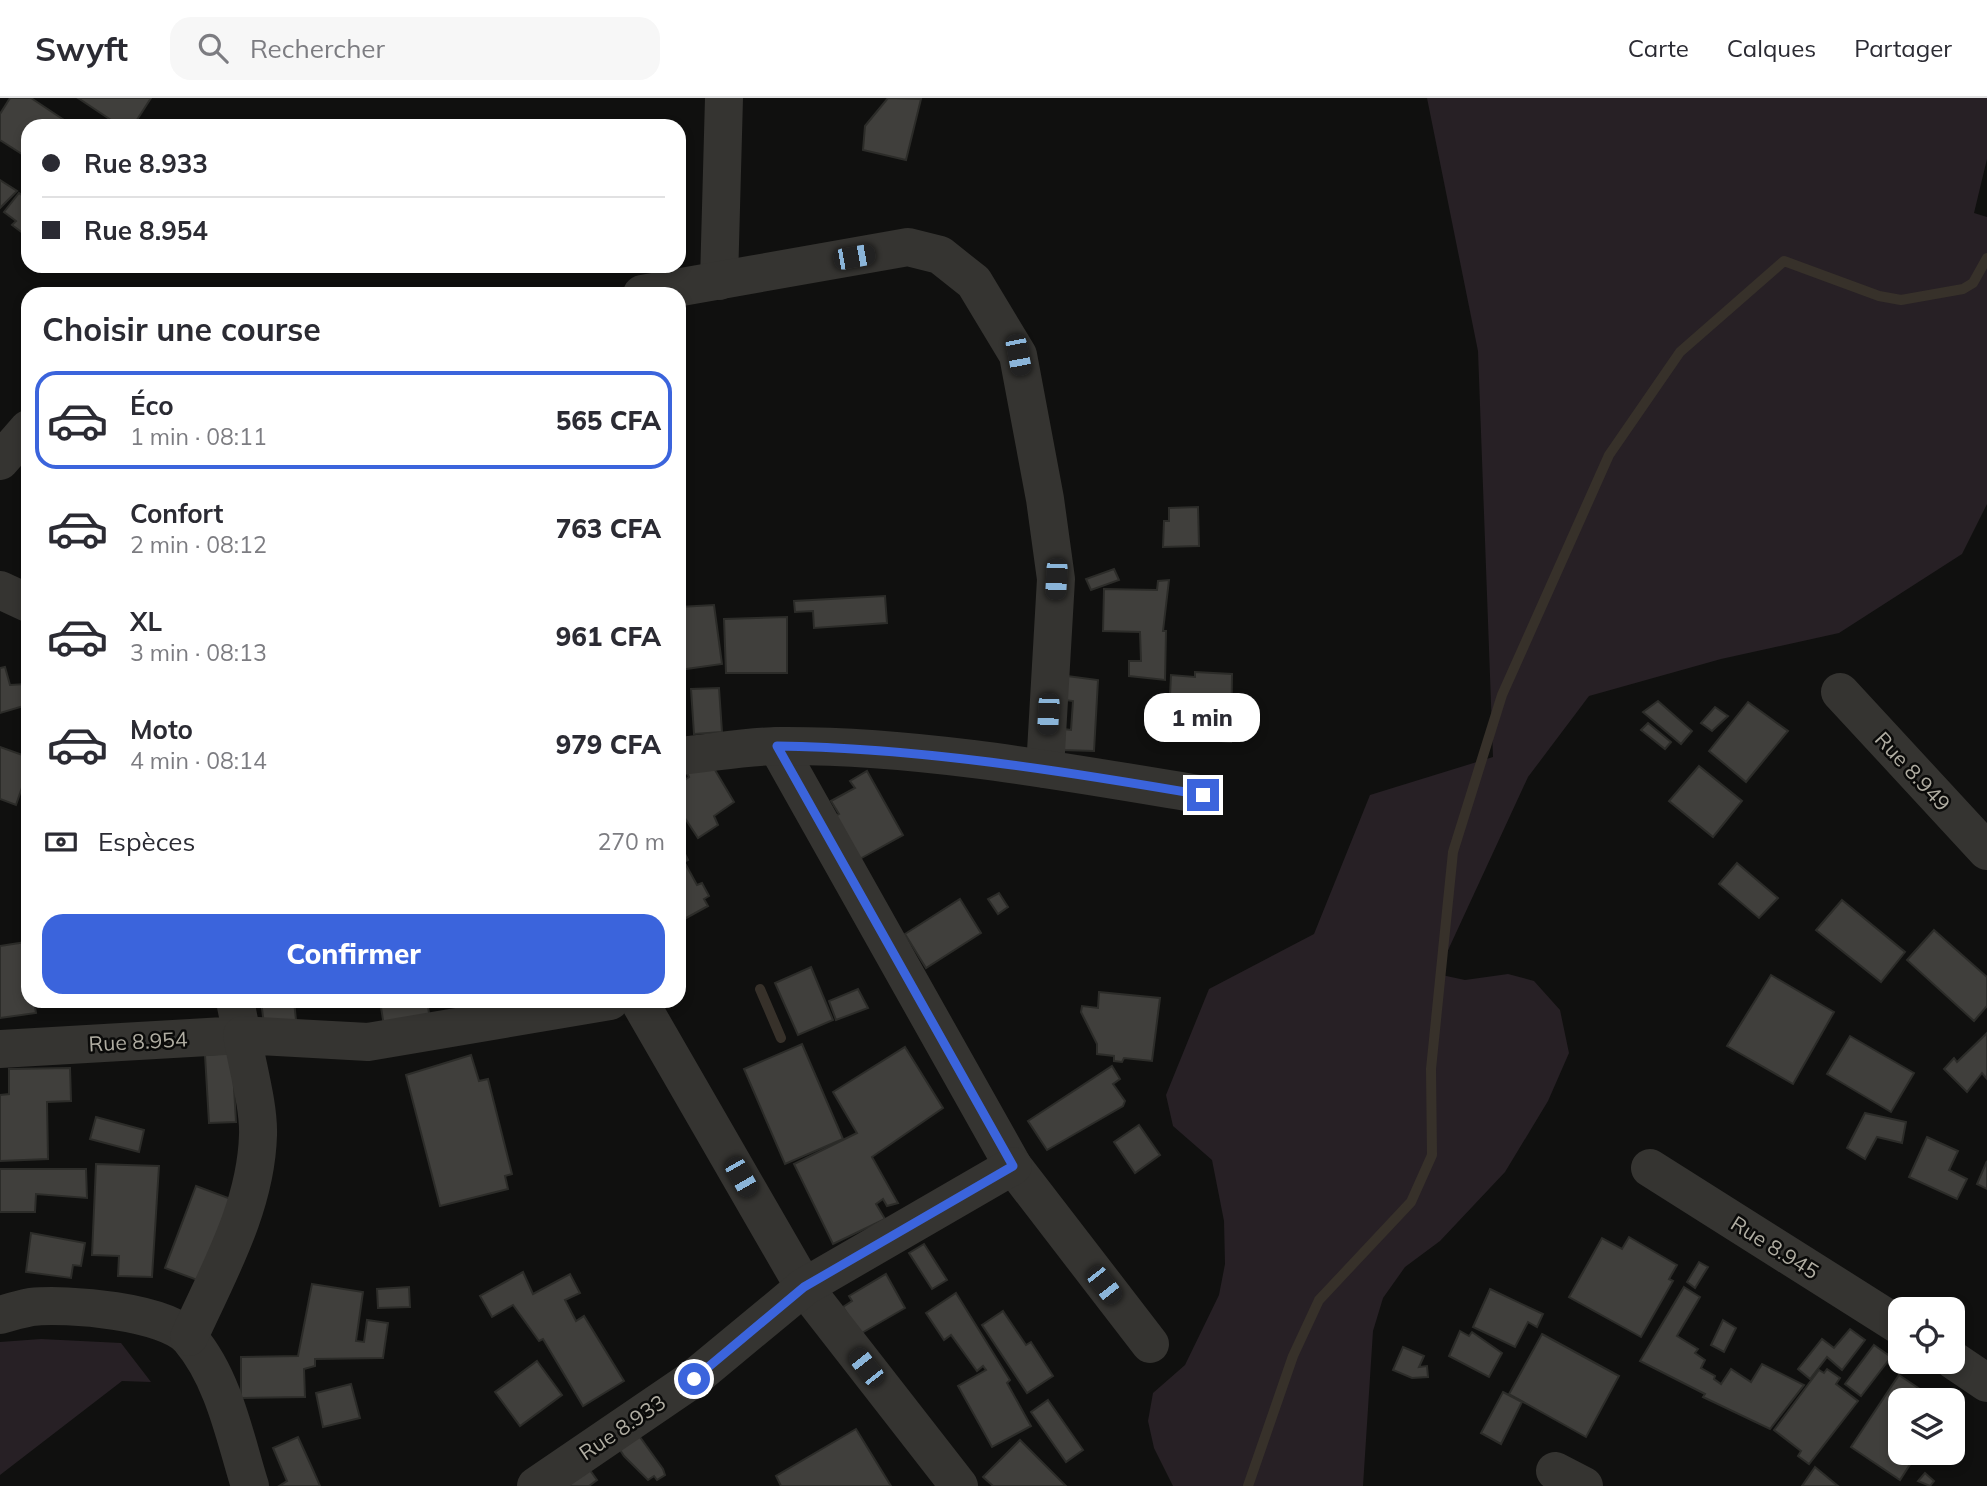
<!DOCTYPE html>
<html lang="fr">
<meta charset="utf-8">
<style>
body{margin:0;font-family:Mulish,sans-serif;background:#f7f7f7;color:#2b2b33;height:100vh;display:flex;flex-direction:column;font-size:26px;white-space:nowrap}
*{box-sizing:border-box;margin:0}
p{font-size:23px;color:#7c7c81}
.icon{flex:none;width:38px;height:38px;fill:none;stroke:currentColor;stroke-width:2;stroke-linecap:round;stroke-linejoin:round}
.map{position:relative;flex:1;overflow:hidden}
.sheet{position:absolute;left:21px;top:189px;width:665px;height:721px;display:flex;flex-direction:column;background:#fff;border-radius:21px;box-shadow:0 4px 10px #0003}
.sheet>*{flex:none}
.top-card{position:absolute;left:21px;top:21px;width:665px;height:154px;border-radius:21px;box-shadow:0 4px 10px #0003;display:grid;align-content:center;height:154px;padding:0 21px;background:#fff}
.tools{position:absolute;left:1888px;top:1199px;display:grid;gap:14px}
.tools a{display:grid;place-items:center;width:77px;height:77px;border-radius:14px;background:#fff;box-shadow:0 4px 10px #0003;font-size:35px}
.end{position:absolute;width:32px;height:32px;margin:-16px;border:9px solid #3b64dc;background:#fff;box-shadow:0 0 0 4px #fff}
.from{border-radius:50%}
.bubble{position:absolute;height:49px;border-radius:21px;background:#fff;box-shadow:0 4px 10px #0003;font-size:23px;font-weight:800;line-height:49px;text-align:center}
.car{position:absolute;width:21px;height:42px;margin:-21px -10px;border-radius:9px;box-shadow:0 0 5px 2px #0007;background:linear-gradient(#222 24%,#8ab4d8 0 40%,#222 0 76%,#8ab4d8 0 86%,#222 0)}
.top-card b{display:flex;align-items:center;gap:24px;height:66px;font-size:26px}
.top-card b+b{border-top:2px solid #e1e1e2}
.top-card i{width:18px;height:18px;background:#2b2b33}
ul{padding:0;list-style:none}
li{display:flex;align-items:center;gap:21px;height:98px;margin:0 14px 10px;padding:0 7px;border:4px solid transparent;border-radius:21px}
li div{flex:1}
li b{display:block;font-size:26px}
li em{font-style:normal;font-weight:800}
li.active{border-color:#3b64dc}
li>.icon{width:63px;height:63px;stroke-width:1.5}
h2{padding:0 21px;font-size:32px;line-height:84px}
.pay{display:flex;align-items:center;gap:18px;height:77px;padding:0 21px;font-size:26px}
.pay p{margin-inline-start:auto}
.primary-button{display:flex;gap:14px;margin-top:auto;padding:14px 21px}
.primary-button a{flex:1;height:80px;border-radius:21px;background:#3b64dc;color:#fff;font-size:28px;font-weight:800;line-height:80px;text-align:center}
header{display:flex;align-items:center;gap:42px;box-sizing:border-box;height:98px;padding:0 35px;background:#fff;border-bottom:2px solid #e1e1e2}
header strong{font-size:33px}
nav{display:flex;gap:38px;margin-inline-start:auto;font-size:24px}
.search{width:490px;height:63px;background:#f7f7f7;display:flex;align-items:center;gap:18px;box-sizing:border-box;padding:0 24px;border-radius:21px;color:#7c7c81;font-size:26px}
.map>svg:first-child{display:block}
.green{fill:#272025}
.lines{fill:none;stroke-linecap:round;stroke-linejoin:round}
.stream{stroke:#37312a;stroke-width:10}
.building{fill:#403f3c;stroke:#2c2c29;stroke-width:2}
.minor{stroke:#353431;stroke-width:38}
.route{stroke:#3b64dc;stroke-width:9}
.labels{text-anchor:middle;dominant-baseline:central;stroke-width:5;stroke-linejoin:round;paint-order:stroke}
.street-label{font-size:21px;fill:#b0ada2;stroke:#0b0b0a}
</style>
<header>
<strong>Swyft</strong>
<div class="search"><svg class="icon" aria-label="search" viewBox="0 0 24 24"><circle cx="10" cy="10" r="6"/><path d="M15 15l6 6"/></svg>Rechercher</div>
<nav><a>Carte</a><a>Calques</a><a>Partager</a></nav>
</header>
<div class="map">
<svg width="1987" height="1388" viewBox="0 0 1987 1388">
<rect width="100%" height="100%" fill="#10100f"/>
<g class="green">
<path d="M1427,0H1987V61L1974,115L1987,119V406L1962,456L1839,535L1721,561L1589,598L1528,679L1437,876L1465,882L1508,876L1534,883L1560,912L1569,955L1548,1003L1505,1074L1440,1143L1405,1169L1383,1200L1373,1233L1363,1388H1173L1154,1350L1148,1323L1153,1295L1185,1267L1219,1197L1225,1166L1224,1123L1212,1062L1173,1028L1166,997L1209,891L1314,836L1370,697L1493,659L1478,253Z"/>
<path d="M41,1241L121,1245L151,1284L122,1283L0,1377V1244Z"/>
</g>
<g class="lines">
<g class="stream">
<path d="M760,891L781,940"/>
<path d="M1248,1388L1293,1258L1319,1202L1411,1104L1432,1057L1431,971L1453,754L1502,597L1609,357L1680,254L1784,163L1879,198L1901,202L1963,191L1973,185L1987,160"/>
</g>
</g>
<g class="building">
<path d="M10,0H31L73,28H28V60L0,42V16Z"/>
<path d="M78,0H151L133,28H120Z"/>
<path d="M888,0L921,1L906,62L863,52L865,28Z"/>
<path d="M0,82L17,93L0,110Z"/>
<path d="M19,95L28,102V139L12,127L16,123L4,114Z"/>
<path d="M1198,409L1199,448L1163,449L1164,423H1169V410Z"/>
<path d="M1114,471L1119,482L1091,492L1086,481Z"/>
<path d="M1169,482L1163,533H1166L1165,582L1129,578V563H1141L1140,534L1103,533L1104,491L1157,492L1158,483Z"/>
<path d="M885,498L887,525L814,530L813,513L795,514L794,503Z"/>
<path d="M714,507L722,566L679,572V509Z"/>
<path d="M787,519V575H726L724,521Z"/>
<path d="M5,569L10,587L26,586L28,592L23,594L27,607L0,615V570Z"/>
<path d="M1195,574L1232,576L1231,644L1168,639L1171,577L1195,579Z"/>
<path d="M1067,578L1098,582L1094,653L1062,652L1063,631L1071,632L1073,603L1065,602Z"/>
<path d="M719,590L722,634L694,636L691,591Z"/>
<path d="M1658,603L1692,633L1681,646L1643,614Z"/>
<path d="M1748,604L1788,633L1746,684L1709,653Z"/>
<path d="M1715,609L1728,618L1712,633L1701,625Z"/>
<path d="M1648,625L1671,644L1665,651L1641,632Z"/>
<path d="M0,649L28,659V672L16,707L0,701Z"/>
<path d="M712,667L734,704L714,718L718,727L698,740L679,711V686L689,679L685,671Z"/>
<path d="M1699,668L1742,703L1713,739L1669,703Z"/>
<path d="M867,673L903,737L858,762L834,719L839,716L831,703L855,690L850,683Z"/>
<path d="M683,752L688,762L679,766V754Z"/>
<path d="M1737,765L1778,800L1759,820L1719,786Z"/>
<path d="M686,767L697,787L702,785L709,798L704,801L708,808L679,824V770Z"/>
<path d="M999,795L1008,809L998,816L988,801Z"/>
<path d="M960,801L981,835L926,870L905,836Z"/>
<path d="M1842,802L1905,854L1881,884L1816,832Z"/>
<path d="M1934,832L1987,879V908L1974,923L1907,862Z"/>
<path d="M26,844L28,903H34L36,915L0,920V848Z"/>
<path d="M811,869L833,922L798,937L775,885Z"/>
<path d="M1771,877L1834,914L1793,986L1727,948Z"/>
<path d="M858,891L868,910L836,922L829,903Z"/>
<path d="M1099,894L1160,900L1152,963L1124,960L1122,964L1114,963V958L1097,956V946L1081,914L1082,908L1098,910Z"/>
<path d="M137,903H176L137,908Z"/>
<path d="M261,903H294L296,922L264,926Z"/>
<path d="M380,903H427L430,921L384,928Z"/>
<path d="M1987,935V981L1982,975L1967,994L1944,971L1954,960L1957,964Z"/>
<path d="M1850,938L1914,975L1891,1014L1827,976Z"/>
<path d="M802,946L843,1041L785,1066L744,971Z"/>
<path d="M905,949L943,1010L872,1059L898,1105L887,1108L883,1101L876,1106L885,1121L833,1146L794,1066L857,1035L833,994Z"/>
<path d="M232,955L236,1024L209,1025L205,957Z"/>
<path d="M471,957L479,983L488,981L512,1076L505,1078L508,1091L440,1108L406,977Z"/>
<path d="M1112,968L1120,981L1113,986L1125,1003L1123,1008L1047,1052L1028,1023Z"/>
<path d="M70,970L71,1003L47,1004L48,1061L0,1063V997L9,996V971Z"/>
<path d="M1865,1015L1906,1024L1902,1045L1877,1039L1865,1061L1847,1050Z"/>
<path d="M96,1019L144,1032L139,1054L90,1041Z"/>
<path d="M1139,1027L1160,1057L1135,1075L1114,1044Z"/>
<path d="M1927,1039L1958,1053L1949,1072L1967,1081L1957,1101L1909,1079Z"/>
<path d="M1987,1063V1091L1977,1086Z"/>
<path d="M96,1066L159,1068L152,1179L118,1178L119,1158L92,1157Z"/>
<path d="M0,1071H86L87,1100L36,1096L35,1114H0Z"/>
<path d="M196,1088L231,1101L200,1183L165,1170Z"/>
<path d="M31,1135L85,1145L81,1168L73,1167L71,1180L26,1174Z"/>
<path d="M1629,1139L1677,1167L1669,1181L1673,1183L1641,1239L1569,1199L1602,1140L1622,1151Z"/>
<path d="M924,1146L947,1182L932,1191L909,1155Z"/>
<path d="M1699,1164L1708,1169L1695,1190L1687,1184Z"/>
<path d="M523,1174L533,1196L570,1176L580,1195L565,1202L576,1223L584,1218L624,1283L583,1308L543,1241L539,1243L513,1207L492,1219L480,1198Z"/>
<path d="M886,1176L905,1210L860,1236L843,1209L852,1203L849,1198Z"/>
<path d="M312,1186L363,1194L356,1243L364,1244L367,1222L388,1225L383,1260L315,1261V1268L304,1271L305,1299L241,1300V1259L298,1258Z"/>
<path d="M409,1189L410,1209L378,1210L377,1191Z"/>
<path d="M1684,1189L1700,1199L1677,1238L1698,1251L1695,1255L1705,1262L1701,1270L1715,1278L1714,1281L1721,1286L1731,1271L1751,1284L1762,1266L1804,1287L1770,1331L1703,1299L1705,1296L1640,1263Z"/>
<path d="M1490,1191L1543,1216L1537,1229L1528,1224L1515,1249L1473,1229Z"/>
<path d="M956,1195L1010,1282L1007,1285L1031,1328L992,1349L958,1288L986,1272L983,1268L977,1273L951,1237L944,1242L926,1215Z"/>
<path d="M1003,1213L1026,1247L1031,1244L1053,1278L1027,1295L982,1227Z"/>
<path d="M1723,1222L1736,1230L1724,1254L1711,1247Z"/>
<path d="M1850,1231L1865,1242L1842,1272L1827,1259L1810,1281L1798,1271L1822,1241L1834,1250Z"/>
<path d="M1460,1233L1469,1238L1472,1234L1502,1255L1489,1279L1449,1258Z"/>
<path d="M1542,1236L1619,1278L1586,1339L1509,1296Z"/>
<path d="M1874,1247L1891,1259L1861,1298L1845,1286Z"/>
<path d="M1403,1249L1424,1258L1419,1269L1427,1268L1428,1279L1412,1280L1393,1272Z"/>
<path d="M537,1263L562,1297L520,1328L495,1294Z"/>
<path d="M1827,1271L1840,1280L1836,1286L1858,1303L1809,1366L1798,1358L1801,1353L1774,1332L1819,1272L1824,1275Z"/>
<path d="M1899,1277L1936,1302H1900V1354H1918L1900,1382L1851,1349Z"/>
<path d="M351,1286L360,1320L323,1329L316,1295Z"/>
<path d="M1503,1294L1522,1304L1501,1346L1481,1335Z"/>
<path d="M1048,1302L1083,1352L1066,1364L1031,1314Z"/>
<path d="M632,1328L663,1371L665,1377L657,1382L654,1378L648,1382L624,1358L613,1341Z"/>
<path d="M856,1331L891,1388H781L776,1378Z"/>
<path d="M298,1339L313,1372L320,1388H279L287,1383L273,1350Z"/>
<path d="M1020,1342L1066,1388H993L983,1379Z"/>
<path d="M582,1361L597,1382L589,1388H563Z"/>
<path d="M1815,1369L1838,1388H1802Z"/>
<path d="M1925,1375L1934,1383L1930,1388L1918,1383Z"/>
</g>
<g class="lines">
<g class="minor">
<path d="M719,183L724,0"/>
<path d="M642,196L908,149L940,157L974,184L1018,257L1045,401L1056,481L1045,671"/>
<path d="M0,363L28,331"/>
<path d="M0,492L28,505"/>
<path d="M1840,594L1987,753"/>
<path d="M777,648L1013,1068L1150,1246"/>
<path d="M679,658C712,655 747,648 780,648C919,647 1066,674 1204,697"/>
<path d="M639,903L804,1189L959,1388"/>
<path d="M0,951L242,937L235,903"/>
<path d="M1650,1070L1900,1228"/>
<path d="M0,1217C10,1214 21,1211 31,1209C66,1205 167,1213 190,1241C224,1281 235,1340 250,1388"/>
<path d="M189,1239C218,1175 256,1109 258,1037C259,1008 247,967 242,937L368,944L610,903"/>
<path d="M1953,1262L1987,1285"/>
<path d="M1555,1373L1584,1388"/>
<path d="M536,1388L693,1281L804,1189L1013,1068"/>
</g>
</g>
<g class="lines">
<path class="route" d="M694,1281L804,1189L1013,1068L777,648C920,650 1063,673 1203,697"/>
</g>
<g class="labels">
<g class="street-label">
<text transform="translate(1913 673) rotate(47)">Rue 8.949</text>
<text transform="translate(138 943) rotate(-3)">Rue 8.954</text>
<text transform="translate(1775 1149) rotate(32)">Rue 8.945</text>
<text transform="translate(622 1329) rotate(-34)">Rue 8.933</text>
</g>
</g>
</svg>
<div class="tools">
<a><svg class="icon" aria-label="locate" viewBox="0 0 24 24"><circle cx="12" cy="12" r="6"/><path d="M12 2v4M12 18v4M2 12h4M18 12h4"/></svg></a>
<a><svg class="icon" aria-label="layers" viewBox="0 0 24 24"><path d="M12 4l9 5-9 5-9-5zM3 14l9 5 9-5"/></svg></a>
</div>
<i class="end from" style="left:694px;top:1281px"></i>
<i class="end" style="left:1203px;top:697px"></i>
<div class="bubble" style="left:1144px;top:595px;width:116px">1 min</div>
<i class="car" style="left:854px;top:159px;rotate:80deg"></i>
<i class="car" style="left:1018px;top:257px;rotate:169deg"></i>
<i class="car" style="left:1056px;top:481px;rotate:183deg"></i>
<i class="car" style="left:1048px;top:616px;rotate:183deg"></i>
<i class="car" style="left:741px;top:1079px;rotate:150deg"></i>
<i class="car" style="left:1104px;top:1187px;rotate:142deg"></i>
<i class="car" style="left:866px;top:1269px;rotate:322deg"></i>
<div class="top-card">
<b><i class="from"></i>Rue 8.933</b>
<b><i></i>Rue 8.954</b>
</div>
<section class="sheet">
<h2>Choisir une course</h2>
<ul>
<li class="active"><svg class="icon" aria-label="car" viewBox="0 0 24 24"><path d="M5 17H2v-5l4-1 3-4h7l3 4 3 1v5h-3M9 17h6M6 11h13"/><circle cx="7" cy="17" r="2"/><circle cx="17" cy="17" r="2"/></svg><div><b>Éco</b><p>1 min · 08:11</p></div><em>565 CFA</em></li>
<li><svg class="icon" aria-label="car" viewBox="0 0 24 24"><path d="M5 17H2v-5l4-1 3-4h7l3 4 3 1v5h-3M9 17h6M6 11h13"/><circle cx="7" cy="17" r="2"/><circle cx="17" cy="17" r="2"/></svg><div><b>Confort</b><p>2 min · 08:12</p></div><em>763 CFA</em></li>
<li><svg class="icon" aria-label="car" viewBox="0 0 24 24"><path d="M5 17H2v-5l4-1 3-4h7l3 4 3 1v5h-3M9 17h6M6 11h13"/><circle cx="7" cy="17" r="2"/><circle cx="17" cy="17" r="2"/></svg><div><b>XL</b><p>3 min · 08:13</p></div><em>961 CFA</em></li>
<li><svg class="icon" aria-label="car" viewBox="0 0 24 24"><path d="M5 17H2v-5l4-1 3-4h7l3 4 3 1v5h-3M9 17h6M6 11h13"/><circle cx="7" cy="17" r="2"/><circle cx="17" cy="17" r="2"/></svg><div><b>Moto</b><p>4 min · 08:14</p></div><em>979 CFA</em></li>
</ul>
<div class="pay"><svg class="icon" aria-label="cash" viewBox="0 0 24 24"><path d="M3 7h18v10H3z"/><circle cx="12" cy="12" r="2"/></svg>Espèces<p>270 m</p></div>
<div class="primary-button"><a>Confirmer</a></div>
</section>
</div>
